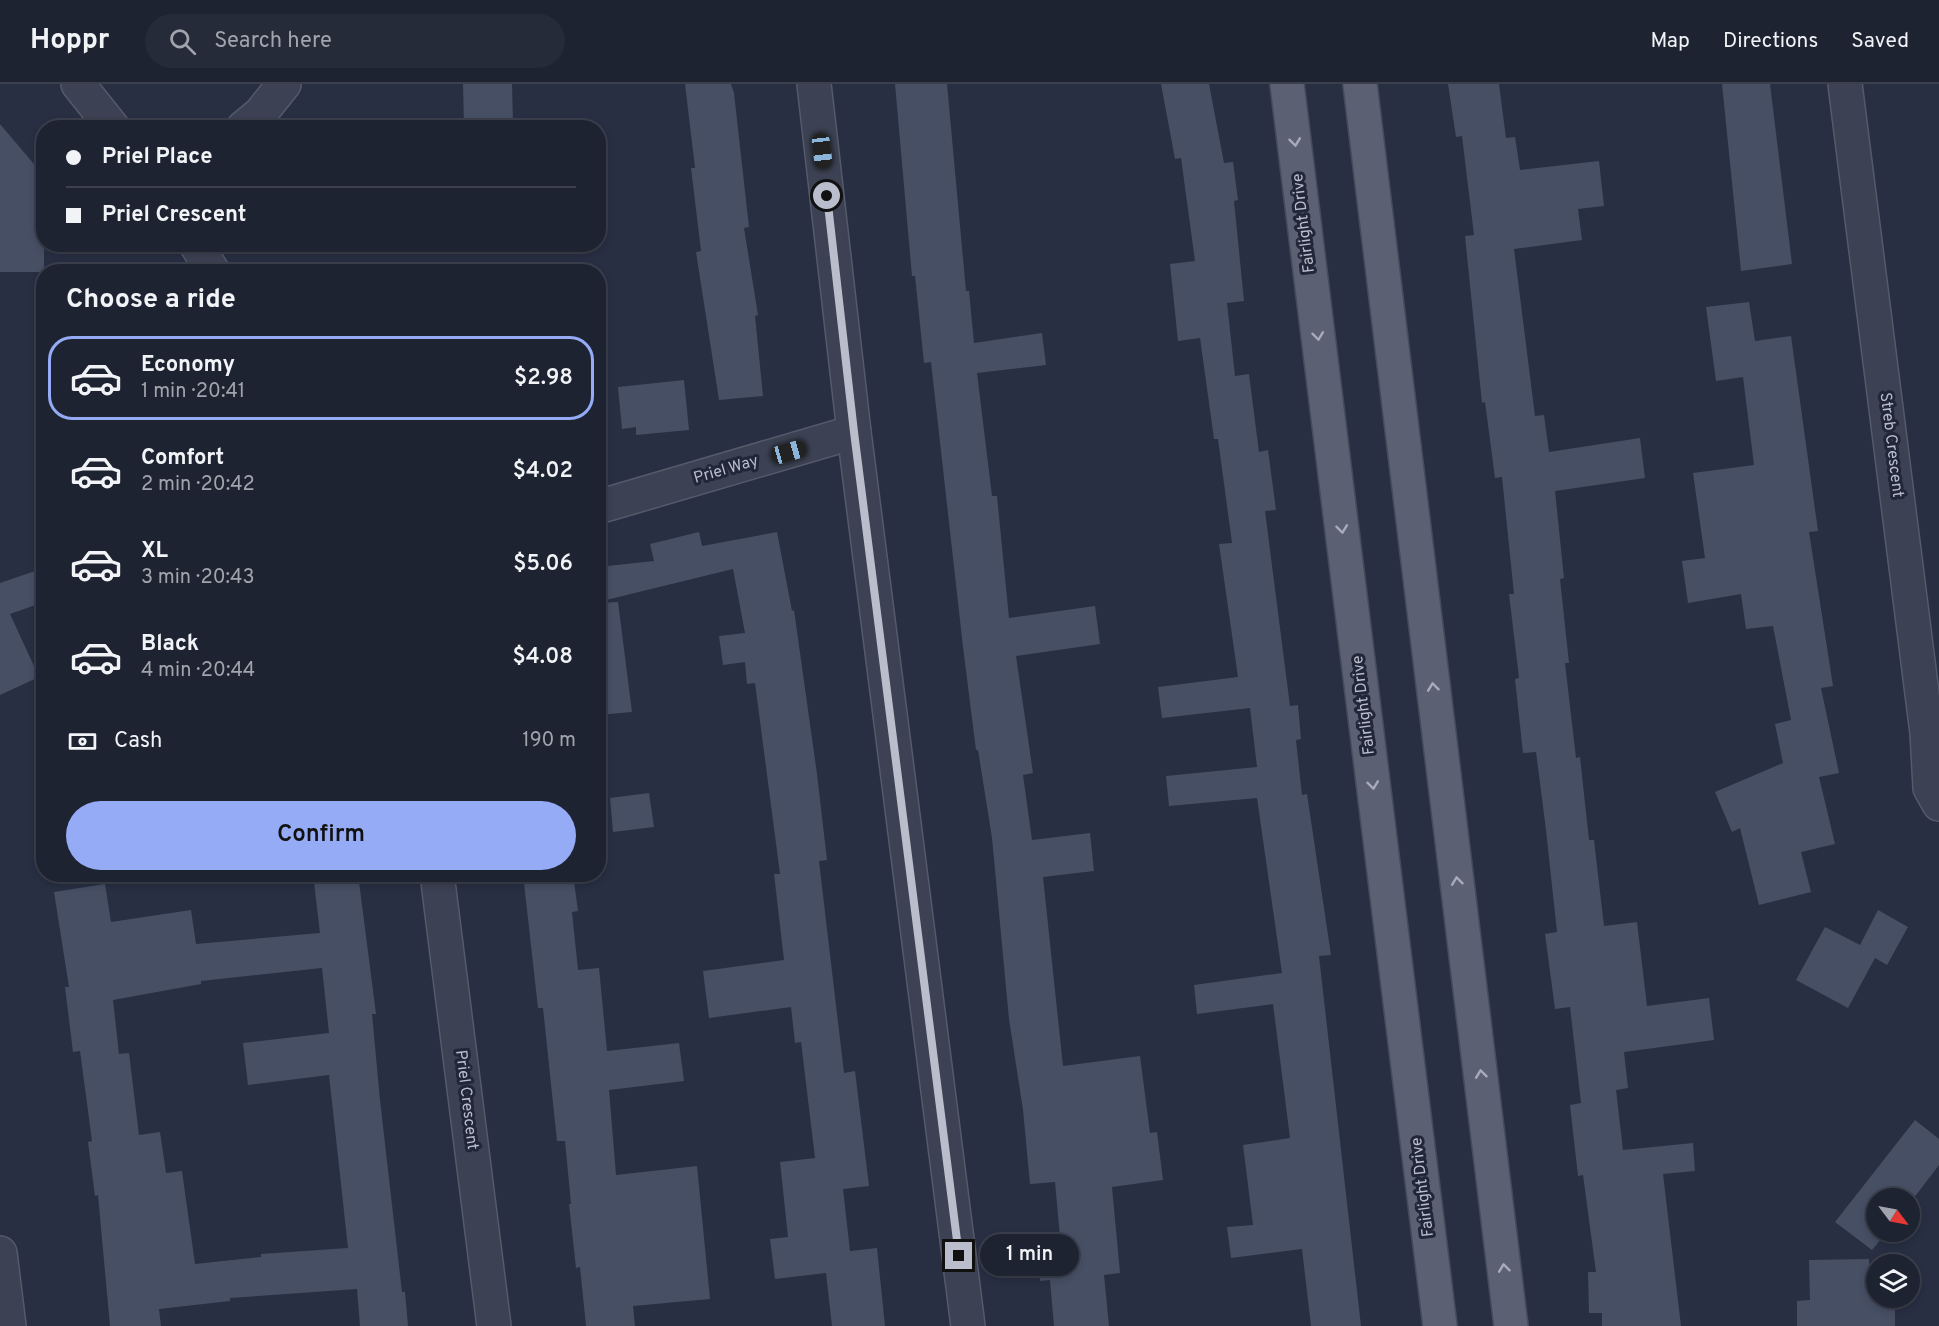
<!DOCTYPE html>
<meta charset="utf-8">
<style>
body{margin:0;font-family:Overpass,sans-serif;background:#262b3a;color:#f1f3f6;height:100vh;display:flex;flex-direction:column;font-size:22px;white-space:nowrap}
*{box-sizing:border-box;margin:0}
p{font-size:20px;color:#a1a4ac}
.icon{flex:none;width:33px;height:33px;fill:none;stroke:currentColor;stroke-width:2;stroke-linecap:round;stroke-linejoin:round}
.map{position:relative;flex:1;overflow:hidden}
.side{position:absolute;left:36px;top:180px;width:570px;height:618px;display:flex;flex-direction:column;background:#1e2332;border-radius:24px;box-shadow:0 3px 9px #0003,0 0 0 2px #3c404d}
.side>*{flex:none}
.guide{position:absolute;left:36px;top:36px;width:570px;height:132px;border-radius:24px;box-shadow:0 3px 9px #0003,0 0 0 2px #3c404d;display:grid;align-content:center;height:132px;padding:0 30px;background:#1e2332}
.needle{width:39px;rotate:122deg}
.buttons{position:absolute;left:1866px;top:1104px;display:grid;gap:12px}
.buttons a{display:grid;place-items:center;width:54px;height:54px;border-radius:50%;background:#1e2332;box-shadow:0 3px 9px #0003,0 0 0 2px #3c404d;font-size:30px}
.end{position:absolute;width:27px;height:27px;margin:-14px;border:8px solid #babecc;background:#111;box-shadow:0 0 0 3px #111}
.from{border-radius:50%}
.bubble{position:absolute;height:42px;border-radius:21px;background:#1e2332;box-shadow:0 3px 9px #0003,0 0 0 2px #3c404d;font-size:20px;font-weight:600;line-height:42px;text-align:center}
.car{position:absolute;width:18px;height:36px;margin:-18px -9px;border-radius:8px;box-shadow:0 0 4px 2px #0007;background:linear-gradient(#222 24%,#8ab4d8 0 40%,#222 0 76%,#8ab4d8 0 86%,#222 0)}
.guide b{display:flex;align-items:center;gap:21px;height:57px;font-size:22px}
.guide b+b{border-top:2px solid #3c404d}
.guide i{width:15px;height:15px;background:#f1f3f6}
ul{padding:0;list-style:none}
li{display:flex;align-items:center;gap:18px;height:84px;margin:0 12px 9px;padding:0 18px;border:3px solid transparent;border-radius:24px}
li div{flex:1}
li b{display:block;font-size:22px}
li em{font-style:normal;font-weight:600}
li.on{border-color:#95abf6}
li>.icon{width:54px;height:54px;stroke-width:1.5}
h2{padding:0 30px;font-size:27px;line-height:72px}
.pay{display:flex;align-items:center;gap:15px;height:66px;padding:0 30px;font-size:22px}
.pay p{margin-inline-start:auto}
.action{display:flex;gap:12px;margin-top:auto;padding:12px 30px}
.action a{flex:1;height:69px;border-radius:36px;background:#95abf6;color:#111;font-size:24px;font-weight:600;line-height:69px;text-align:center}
header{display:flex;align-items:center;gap:36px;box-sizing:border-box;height:84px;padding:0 30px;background:#1e2332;border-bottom:2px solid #3c404d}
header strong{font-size:28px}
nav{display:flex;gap:33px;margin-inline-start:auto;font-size:21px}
.search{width:420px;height:54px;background:#262b3a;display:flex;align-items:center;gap:15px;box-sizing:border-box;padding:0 21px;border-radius:33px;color:#a1a4ac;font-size:22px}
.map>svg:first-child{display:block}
.building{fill:#474f65;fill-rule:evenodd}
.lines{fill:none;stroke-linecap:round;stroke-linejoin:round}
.minor-casing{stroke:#555a6a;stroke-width:36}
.major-casing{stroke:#464b5c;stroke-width:36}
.minor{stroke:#3c4253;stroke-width:33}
.major{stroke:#5b6172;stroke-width:33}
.oneway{stroke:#a7abba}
.route{stroke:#babecc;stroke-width:8}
.labels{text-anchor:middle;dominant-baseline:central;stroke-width:6;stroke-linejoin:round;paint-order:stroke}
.street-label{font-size:16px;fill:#babecc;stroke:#212738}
</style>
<header>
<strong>Hoppr</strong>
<div class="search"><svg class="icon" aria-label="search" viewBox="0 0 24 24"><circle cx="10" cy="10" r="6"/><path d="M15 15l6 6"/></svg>Search here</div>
<nav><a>Map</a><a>Directions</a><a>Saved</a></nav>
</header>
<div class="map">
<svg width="1939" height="1242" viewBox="0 0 1939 1242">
<rect width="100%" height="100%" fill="#282f43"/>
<g class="building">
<path d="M463,0H512L513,40L464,42Z"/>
<path d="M685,0H731L734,9L749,143L744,144L758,231L755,232L763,312L719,316L696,168L701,167L691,84H695Z"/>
<path d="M895,0H947L966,207H969L974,259L1042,249L1046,281L977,289L992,412H997L1009,534L1095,522L1100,560L1016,572L1033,689L1023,691L1032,756L1090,749L1094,787L1043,793L1063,982L1140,972L1150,1049L1157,1048L1163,1096L1112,1103L1120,1189L1104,1191L1109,1242H1054L1050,1196L1040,1197L1037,1167L1061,1164L1055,1098L1030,1100L1023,1026L1009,935L992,754L978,666H976L963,563L931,278L924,279L915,192H912Z"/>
<path d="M1161,0H1209L1224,79L1233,78L1238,116L1234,117L1244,217L1227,219L1235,292L1249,290L1259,368L1268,366L1276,426L1265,427L1290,622L1298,621L1301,655L1296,656L1302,711L1307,710L1331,871L1319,872L1361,1242H1311L1302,1165L1231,1174L1227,1143L1253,1141L1243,1061L1290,1054L1273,920L1197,930L1194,901L1282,889L1257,714L1169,722L1166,692L1257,683L1250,624L1162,634L1158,603L1238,593L1219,460L1232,459L1218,355H1214L1200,254L1178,257L1170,180L1195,177L1181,74L1175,75Z"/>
<path d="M1448,0H1499L1506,54L1515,53L1520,86L1599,77L1604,122L1578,125L1582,156L1514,165L1535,332L1544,331L1549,368L1640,354L1645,394L1555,407L1564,494L1560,495L1569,579H1565L1576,674L1580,673L1589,756H1594L1604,842L1637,838L1647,922L1709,914L1714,956L1624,968L1628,1004L1616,1006L1623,1066L1693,1059L1695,1087L1663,1090L1681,1242H1602V1229H1589L1588,1188H1596L1583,1091L1578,1092L1570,1021L1581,1019L1570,923L1555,925L1545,850L1557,848L1546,746L1536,668L1523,669L1515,595L1519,594L1509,510H1514L1502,393L1495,394L1485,318L1482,319L1465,152L1474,151L1462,52L1456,53Z"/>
<path d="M1722,0H1770L1792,180L1741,187Z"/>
<path d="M0,40L44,92V188H0Z"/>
<path d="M1749,218L1755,257L1791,252L1818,447L1809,448L1833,602L1821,604L1839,689L1819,693L1835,760L1801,768L1811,808L1759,821L1740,744L1732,748L1715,708L1783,679L1775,640L1791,636L1773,542L1746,545L1741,510L1688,519L1682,477L1705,474L1693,389L1754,381L1743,293L1716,297L1706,223Z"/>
<path d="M684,296L689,346L636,351V343L622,345L618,303Z"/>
<path d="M699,448L702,462L777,448L792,527L794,526L817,690L827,776L819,777L844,989L855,987L869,1102L843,1105L850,1167L877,1164L885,1242H832L826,1189L775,1195L770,1155L788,1153L780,1078L815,1074L801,958L795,959L791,923L709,934L703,887L784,876L774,790H780L755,599L747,600L745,578L723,581L719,552L745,549L733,485L598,518V483L654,477L650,460Z"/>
<path d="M44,484V518L10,530L39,593L0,611V499Z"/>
<path d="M618,518L632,628L598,631V519Z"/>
<path d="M649,709L654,743L613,748L610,714Z"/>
<path d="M313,790H358L376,930H372L380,1016L402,1208H405L408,1242H360L357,1205L230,1214V1217L159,1225L161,1242H110L98,1111L95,1112L88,1058L92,1057L80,967L73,968L65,903H69L54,808L105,800L111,838L191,826L196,860L320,849ZM322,884L329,949L243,959L248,1001L329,991L348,1164L261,1170V1173L195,1180L182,1087L166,1089L160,1048L139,1051L129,969L119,970L113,916L201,900V897Z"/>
<path d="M523,790H573L578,827L572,828L578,886L599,884L607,967L679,959L684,997L609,1006L616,1091L697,1082L710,1215L633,1222L635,1242H586L580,1183L576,1184L569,1120H571L565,1057H557L543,924H538Z"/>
<path d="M1878,826L1908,843L1887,881L1875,874L1848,924L1796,896L1825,843L1860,861Z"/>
<path d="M1915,1036L1939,1055V1081L1910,1119V1114H1876V1148H1887L1872,1166L1835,1138Z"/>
<path d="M1869,1175L1870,1215L1895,1214V1242H1797V1217L1810,1216L1809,1176Z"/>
</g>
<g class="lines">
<g class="minor-casing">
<g id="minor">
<path d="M78,0L113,44"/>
<path d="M814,0L854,348L968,1242"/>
<path d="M1845,0L1927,649L1930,704L1939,720"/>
<path d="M243,44L260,30L284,0"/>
<path d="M196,160L213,188"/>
<path d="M598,423L854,348"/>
<path d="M437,790L494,1242"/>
<path d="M0,1169L9,1242"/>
</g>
</g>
<g class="major-casing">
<g id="major">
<path d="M1287,0L1440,1242"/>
<path d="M1360,0L1511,1242"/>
</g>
</g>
<use href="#minor" class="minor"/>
<use href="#major" class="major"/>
</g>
<defs><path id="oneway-chevron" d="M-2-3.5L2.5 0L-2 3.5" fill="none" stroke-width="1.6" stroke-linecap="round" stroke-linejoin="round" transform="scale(1.5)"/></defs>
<g class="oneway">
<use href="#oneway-chevron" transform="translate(1295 58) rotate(83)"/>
<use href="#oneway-chevron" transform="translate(1318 252) rotate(83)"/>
<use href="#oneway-chevron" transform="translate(1342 445) rotate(83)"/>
<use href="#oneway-chevron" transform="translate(1433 603) rotate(-97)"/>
<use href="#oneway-chevron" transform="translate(1373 701) rotate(83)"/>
<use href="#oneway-chevron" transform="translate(1457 797) rotate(-97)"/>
<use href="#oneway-chevron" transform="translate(1481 990) rotate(-97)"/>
<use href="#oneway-chevron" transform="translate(1504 1184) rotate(-97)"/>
</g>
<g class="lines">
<path class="route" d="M827,112L854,348L959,1172"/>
</g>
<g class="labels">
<g class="street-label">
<text transform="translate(1304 139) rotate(-97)">Fairlight Drive</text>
<text transform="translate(1891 361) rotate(83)">Streb Crescent</text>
<text transform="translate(726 386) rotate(-16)">Priel Way</text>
<text transform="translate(1364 621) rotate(-97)">Fairlight Drive</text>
<text transform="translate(466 1016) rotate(83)">Priel Crescent</text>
<text transform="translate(1423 1103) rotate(-97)">Fairlight Drive</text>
</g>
</g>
</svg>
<div class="buttons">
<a><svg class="needle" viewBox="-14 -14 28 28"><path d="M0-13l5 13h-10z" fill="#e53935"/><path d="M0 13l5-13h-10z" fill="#a1a4ac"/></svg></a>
<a><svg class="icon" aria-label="layers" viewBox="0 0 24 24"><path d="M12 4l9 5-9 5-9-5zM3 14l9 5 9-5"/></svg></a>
</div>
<i class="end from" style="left:827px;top:112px"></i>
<i class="end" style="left:959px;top:1172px"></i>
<div class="bubble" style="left:980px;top:1150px;width:99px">1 min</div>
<i class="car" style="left:822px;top:67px;rotate:173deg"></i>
<i class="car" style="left:789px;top:368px;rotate:74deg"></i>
<div class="guide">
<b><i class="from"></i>Priel Place</b>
<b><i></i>Priel Crescent</b>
</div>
<section class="side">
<h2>Choose a ride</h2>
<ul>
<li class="on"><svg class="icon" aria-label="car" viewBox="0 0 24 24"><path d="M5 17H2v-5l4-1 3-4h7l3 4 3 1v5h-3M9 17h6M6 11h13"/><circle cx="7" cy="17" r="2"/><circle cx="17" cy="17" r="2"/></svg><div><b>Economy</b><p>1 min · 20:41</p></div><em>$2.98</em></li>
<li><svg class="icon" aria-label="car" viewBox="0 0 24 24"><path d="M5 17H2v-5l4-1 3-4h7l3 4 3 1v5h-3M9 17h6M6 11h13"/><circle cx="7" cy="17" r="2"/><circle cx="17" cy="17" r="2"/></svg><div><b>Comfort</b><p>2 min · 20:42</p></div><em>$4.02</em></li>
<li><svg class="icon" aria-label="car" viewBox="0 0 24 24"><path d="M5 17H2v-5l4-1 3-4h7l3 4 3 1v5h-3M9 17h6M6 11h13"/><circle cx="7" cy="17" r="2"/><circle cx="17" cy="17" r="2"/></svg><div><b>XL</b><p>3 min · 20:43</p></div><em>$5.06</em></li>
<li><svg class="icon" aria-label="car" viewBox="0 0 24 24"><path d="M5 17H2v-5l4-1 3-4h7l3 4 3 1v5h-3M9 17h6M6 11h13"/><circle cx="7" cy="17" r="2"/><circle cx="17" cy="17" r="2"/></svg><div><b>Black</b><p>4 min · 20:44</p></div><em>$4.08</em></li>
</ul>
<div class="pay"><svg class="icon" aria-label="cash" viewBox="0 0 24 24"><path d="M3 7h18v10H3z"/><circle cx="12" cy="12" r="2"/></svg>Cash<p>190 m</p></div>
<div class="action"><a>Confirm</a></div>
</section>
</div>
